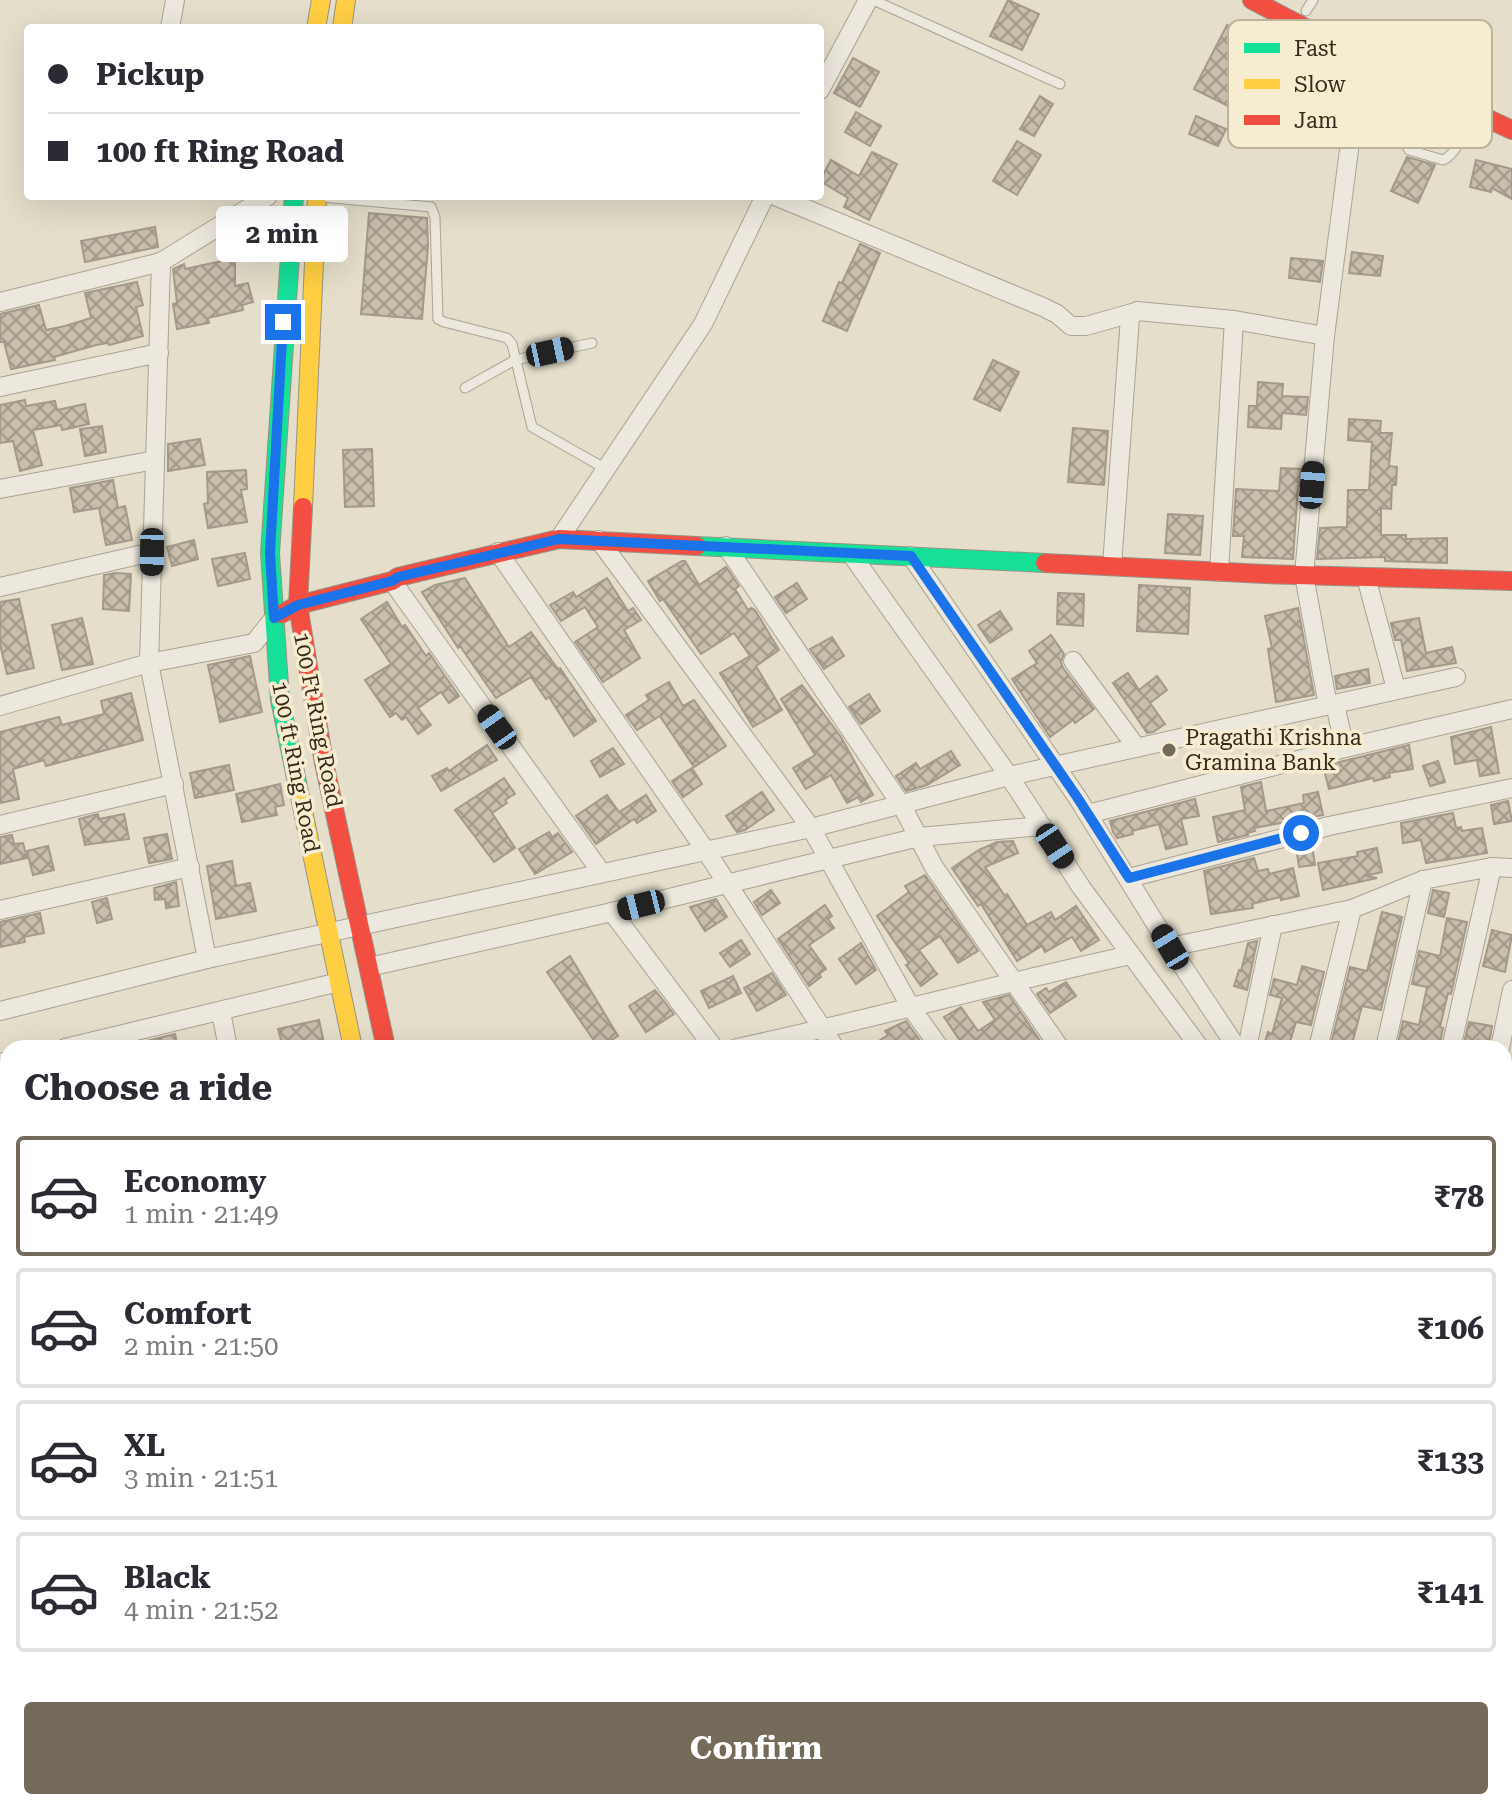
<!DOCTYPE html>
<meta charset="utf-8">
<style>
body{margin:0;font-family:"Roboto Serif",serif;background:#f2f2f3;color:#2b2b33;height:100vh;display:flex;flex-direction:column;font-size:30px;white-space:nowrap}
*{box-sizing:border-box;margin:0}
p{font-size:26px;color:#7c7c81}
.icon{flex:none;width:44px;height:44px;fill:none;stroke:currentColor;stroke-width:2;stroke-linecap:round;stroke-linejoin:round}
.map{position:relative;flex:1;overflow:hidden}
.side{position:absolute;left:0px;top:1040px;width:1512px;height:770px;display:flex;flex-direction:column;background:#fff;border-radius:24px 24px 0 0;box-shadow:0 8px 32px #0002}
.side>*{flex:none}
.guide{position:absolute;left:24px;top:24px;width:800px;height:176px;border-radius:8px;box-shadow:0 8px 32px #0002;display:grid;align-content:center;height:176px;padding:0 24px;background:#fff}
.end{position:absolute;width:36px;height:36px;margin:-18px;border:10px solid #1a73e8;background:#fff;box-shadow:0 0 0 4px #fff}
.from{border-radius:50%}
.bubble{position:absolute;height:56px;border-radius:8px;background:#fff;box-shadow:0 8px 32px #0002;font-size:26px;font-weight:700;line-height:56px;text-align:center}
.car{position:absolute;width:24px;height:48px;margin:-24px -12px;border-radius:10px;box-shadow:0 0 6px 2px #0007;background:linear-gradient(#222 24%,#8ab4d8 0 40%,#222 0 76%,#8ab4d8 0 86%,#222 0)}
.guide b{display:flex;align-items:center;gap:28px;height:76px;font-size:30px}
.guide b+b{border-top:2px solid #e1e1e2}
.guide i{width:20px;height:20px;background:#2b2b33}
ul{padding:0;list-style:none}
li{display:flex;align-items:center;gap:24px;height:120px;margin:0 16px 12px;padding:0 8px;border:4px solid #e1e1e2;border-radius:8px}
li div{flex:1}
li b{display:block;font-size:30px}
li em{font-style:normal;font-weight:700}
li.active{border-color:#746a59}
li>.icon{width:72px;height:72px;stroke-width:1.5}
h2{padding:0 24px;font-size:36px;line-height:96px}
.button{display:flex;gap:16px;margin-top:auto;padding:16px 24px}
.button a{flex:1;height:92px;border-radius:8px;background:#746a59;color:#fff;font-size:32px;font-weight:700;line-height:92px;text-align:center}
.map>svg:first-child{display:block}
.building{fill:url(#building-cross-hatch);stroke:#a4998a;stroke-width:2}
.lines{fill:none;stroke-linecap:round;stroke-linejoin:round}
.lane-casing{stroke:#a9a394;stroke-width:11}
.street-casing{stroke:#a9a394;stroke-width:20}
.fast-casing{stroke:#999284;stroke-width:20}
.slow-casing{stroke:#999284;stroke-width:20}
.jam-casing{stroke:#999284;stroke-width:20}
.lane{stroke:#ece8dd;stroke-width:9}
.street{stroke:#ece8dd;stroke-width:18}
.fast{stroke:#16e098;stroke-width:18}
.slow{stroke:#ffcf43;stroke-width:18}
.jam{stroke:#f24e42;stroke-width:18}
.route{stroke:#1a73e8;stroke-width:10}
.poi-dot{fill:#746a59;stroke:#f6edd0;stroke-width:3}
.labels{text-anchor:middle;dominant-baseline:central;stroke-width:7;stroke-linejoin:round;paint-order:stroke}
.street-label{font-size:22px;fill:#382b1c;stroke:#f6edd0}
.poi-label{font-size:22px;fill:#382b1c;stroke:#f6edd0;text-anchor:start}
.key{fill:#f6edd0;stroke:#bdb39a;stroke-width:2}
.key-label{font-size:22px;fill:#382b1c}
</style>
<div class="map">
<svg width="1512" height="1809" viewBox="0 0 1512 1809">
<defs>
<pattern id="building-cross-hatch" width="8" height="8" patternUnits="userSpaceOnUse" patternTransform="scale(2)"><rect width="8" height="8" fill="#c8bcab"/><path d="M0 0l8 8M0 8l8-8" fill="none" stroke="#a3998a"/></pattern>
</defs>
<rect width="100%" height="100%" fill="#e4deca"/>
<g class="building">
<path d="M1008,0L1039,14L1022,50L990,36Z"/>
<path d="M1227,25L1271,47L1252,85L1287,99L1280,117L1243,102L1238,111L1194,89Z"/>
<path d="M853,58L879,72L860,107L834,93Z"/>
<path d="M1040,96L1053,104L1034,136L1020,129Z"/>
<path d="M856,112L881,126L870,146L845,132Z"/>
<path d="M1196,116L1226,129L1218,146L1189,134Z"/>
<path d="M1017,141L1041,155L1017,195L993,181Z"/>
<path d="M872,152L897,164L869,220L844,207L848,198L820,181L831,160L859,176Z"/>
<path d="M1407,157L1435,165L1418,203L1391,191Z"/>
<path d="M1476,160L1512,169V199L1492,188L1491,192L1470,187Z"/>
<path d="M369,213L427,218L428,246L422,319L361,314Z"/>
<path d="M155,227L158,247L85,262L81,241Z"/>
<path d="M860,244L880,253L847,331L823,321L839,282L842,283Z"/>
<path d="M1352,252L1383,256L1380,276L1349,273Z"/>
<path d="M1291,258L1323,261L1320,282L1289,278Z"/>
<path d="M222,259H235V286L248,283L253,302L242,305L243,310L208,318L209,323L177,329L173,304L177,303L173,269L184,264L185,269L222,261Z"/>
<path d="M137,282L143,305L136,307L143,336L109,345L108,343L96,345L54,357L55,360L11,369L4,342H0V314L39,305L46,330L65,326L91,318L85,293Z"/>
<path d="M993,360L1019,372L1000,411L974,399Z"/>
<path d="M1258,382L1283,384L1282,396L1308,397L1306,415L1282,413L1281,429L1248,427L1249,406H1257Z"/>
<path d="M25,400L26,406L55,401L57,410L85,404L89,424L62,430L61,425L33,430L42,465L20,471L13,441L0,443V405Z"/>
<path d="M1349,419L1381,421L1380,433H1392L1389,466L1397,467L1396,485H1392L1391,509L1381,508V535H1406V539L1447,538V563L1385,561V557L1317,559L1320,528L1347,527L1348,490H1369L1372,442L1348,440Z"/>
<path d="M102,426L106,452L85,456L80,429Z"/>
<path d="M1073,428L1108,431L1104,485L1068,482Z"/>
<path d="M200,439L205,465L168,471V444Z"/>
<path d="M372,449L374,506L345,507L343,450Z"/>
<path d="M1281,468L1301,469L1300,486H1298L1293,559L1242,557L1244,536H1233L1236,489L1279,491Z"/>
<path d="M246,470L247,489L241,490L247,522L208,528L204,504L208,503L207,472Z"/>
<path d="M113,480L118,508L125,506L132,540L106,545L99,508L74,512L70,488Z"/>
<path d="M1168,514L1203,516L1200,555L1165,553Z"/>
<path d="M194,540L198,559L172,566L167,547Z"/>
<path d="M245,553L250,579L218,586L212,559Z"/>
<path d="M682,561H685L699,585L726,567L739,586L735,589L748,610L751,608L755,610L779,650L756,666L782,710L753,727L720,673L750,656L734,633L701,654L663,599L660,601L648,581Z"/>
<path d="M115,573L131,574L129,611L103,609L104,575Z"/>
<path d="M465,578L509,647L531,632L558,669L560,668L596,721L574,736L549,697L546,699L531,677L496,698L460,646L458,648L422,592L435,585Z"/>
<path d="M607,578L628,611L633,608L641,620L624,630L640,658L603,682L575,642L598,627L585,607L561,621L550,605L573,592L576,597Z"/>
<path d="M797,583L807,599L786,613L775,597Z"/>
<path d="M1139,585L1190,588L1188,634L1137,631Z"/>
<path d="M1058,593L1084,594L1083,626L1057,624Z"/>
<path d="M19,599L34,668L7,674L0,644V602Z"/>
<path d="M387,602L402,627L405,625L426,656L429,653L459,696L449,703L441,692L418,708L431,725L418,734L406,717L402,720L396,713L390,717L365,680L391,664L361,619Z"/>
<path d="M1298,608L1314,695L1276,702L1268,649L1272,648L1265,616Z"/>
<path d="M1000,611L1012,629L990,643L978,625Z"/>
<path d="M82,618L93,664L62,670L52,625Z"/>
<path d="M1419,618L1426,653L1452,647L1456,663L1407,671L1401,640H1395L1391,623Z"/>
<path d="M1051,635L1064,654L1061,662L1063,668L1094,709L1075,723L1073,720L1050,737L1012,679L1037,663L1029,651Z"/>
<path d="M832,637L844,656L824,669L810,649Z"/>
<path d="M250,656L262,712L220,722L208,665Z"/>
<path d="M1368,669L1370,683L1337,689L1335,676Z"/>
<path d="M1128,673L1139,690L1157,676L1167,690L1150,703L1165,724L1153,732L1147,733L1113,683Z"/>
<path d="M669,682L683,706L694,700L726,746L694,767L660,716L637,730L626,715L649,700L646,695Z"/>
<path d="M802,685L841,737L873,795L861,802L858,797L847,803L831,775L806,789L793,768L815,755L781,699Z"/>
<path d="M131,693L143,740L46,766L44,760L13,769L19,799L0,803V732L59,717L62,725L104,714L101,701Z"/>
<path d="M869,694L880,711L861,724L849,707Z"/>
<path d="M1491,727L1499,773L1480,776L1477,760L1455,764L1451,737Z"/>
<path d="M487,745L497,760L441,791L432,776L447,768L449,771Z"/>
<path d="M1409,745L1413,769L1389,773L1390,777L1374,781L1373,778L1329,789L1323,766Z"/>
<path d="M613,748L624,764L600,777L591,761Z"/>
<path d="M951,751L960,765L927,785L906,791L896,776L916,763L920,769Z"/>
<path d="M1438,761L1445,782L1430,786L1423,766Z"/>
<path d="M229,765L234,790L195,798L190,773Z"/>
<path d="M692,768L702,784L683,797L672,781Z"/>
<path d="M504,778L515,794L505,800L507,803L492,813L515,848L494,862L455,810Z"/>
<path d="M1261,782L1266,811L1304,803L1303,795L1318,792L1323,815L1254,828L1255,831L1247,833L1248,835L1218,842L1213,817L1245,810L1241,787Z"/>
<path d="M280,784L284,805L275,807L277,815L242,822L236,794Z"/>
<path d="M762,792L774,810L745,830L737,832L726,816Z"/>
<path d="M607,795L619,812L646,795L656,811L637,823L634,819L596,844L576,816Z"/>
<path d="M1195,799L1199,816L1181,819L1187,844L1166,849L1159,824L1132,831L1133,834L1117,838L1113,832L1110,821Z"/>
<path d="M1508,801L1512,821L1494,824L1491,805Z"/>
<path d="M1453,813L1456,828L1461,827L1462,831L1482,828L1487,853L1426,863L1421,840L1403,843L1401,823Z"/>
<path d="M98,814L99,819L124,814L129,839L85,845L79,819Z"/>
<path d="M549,832L552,837L558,833L572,852L535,874L519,849Z"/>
<path d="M167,834L172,859L149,863L144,838Z"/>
<path d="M12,835L14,844L23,843L27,858L0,864V837Z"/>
<path d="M1013,841L1018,853L985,867L1005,896L1007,894L1027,925L1051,912L1055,920L1076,906L1099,940L1081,951L1072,937L1045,952L1042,946L1017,961L981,904L978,906L952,868L979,850L997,842Z"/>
<path d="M1312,845L1315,865L1299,867L1296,847Z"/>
<path d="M48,846L54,870L33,875L27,851Z"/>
<path d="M1377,848L1382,872L1366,876L1377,878L1323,890L1318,863L1358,856L1357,852Z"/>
<path d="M1254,858L1258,871L1268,869L1269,874L1293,868L1299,896L1281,900L1280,897L1252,904L1253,908L1211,914L1204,871Z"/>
<path d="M232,861L236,886L250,883L256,911L216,919L207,866Z"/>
<path d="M925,875L978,951L958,963L940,936L919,950L937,974L921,986L906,965L909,963L877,916L909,892L905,886Z"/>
<path d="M176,882L179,906L166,908L165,899L155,900L154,888Z"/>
<path d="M771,890L780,903L762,915L754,902Z"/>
<path d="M1433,890L1449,893L1444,917L1428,913Z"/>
<path d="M107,898L112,919L97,923L92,902Z"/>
<path d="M716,899L727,917L705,931L690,907Z"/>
<path d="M825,905L832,916L828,919L834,928L809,945L826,969L819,974L821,977L809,986L778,939Z"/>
<path d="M1382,912L1402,917L1381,1010L1362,1006L1351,1048H1330L1350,967L1367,971Z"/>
<path d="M40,913L44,933L24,937L25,942L0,947V922Z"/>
<path d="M1447,918L1467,922L1451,994L1448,993L1440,1027L1443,1028L1439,1048H1397L1403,1021L1419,1025L1427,987L1412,984L1419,951L1440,956Z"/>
<path d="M1492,930L1512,935L1505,972L1483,966Z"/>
<path d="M741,940L750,954L730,967L720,953Z"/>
<path d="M1257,941L1247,990L1234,986L1239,970L1241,971L1248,943Z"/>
<path d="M861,943L876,970L856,984L839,959Z"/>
<path d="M570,956L618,1036L599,1048L547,972Z"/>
<path d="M1302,966L1324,972L1311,1025L1296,1022L1288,1048H1263L1268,1032L1272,1034L1282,998L1270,995L1274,979L1297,985Z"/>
<path d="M772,973L786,995L757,1011L744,988Z"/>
<path d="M733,976L741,993L709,1008L701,991Z"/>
<path d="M1066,982L1076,996L1050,1013L1037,994L1046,988L1049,992Z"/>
<path d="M655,990L674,1014L646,1032L629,1006Z"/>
<path d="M1009,995L1045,1048H965L944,1017L961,1007L978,1031L995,1020L983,1002Z"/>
<path d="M319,1020L324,1043L303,1048H283L278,1029Z"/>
<path d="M906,1021L925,1048H868L888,1035L885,1031Z"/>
<path d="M1469,1022L1492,1026L1489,1043L1478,1040L1477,1048H1463Z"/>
<path d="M175,1034L178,1048H130V1045Z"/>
</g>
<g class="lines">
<g class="lane-casing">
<g id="lane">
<path d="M873,0L1060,84"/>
<path d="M1306,11L1313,0"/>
<path d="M1412,89L1405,143L1409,150L1443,160C1458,153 1463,132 1470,118"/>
<path d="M322,197L431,207L435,217L438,319L444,322L507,338L512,344L532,427L606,469"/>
<path d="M465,388L515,360L592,343"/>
</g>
</g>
<g class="street-casing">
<g id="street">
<path d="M170,28L175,0"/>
<path d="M820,90L868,0"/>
<path d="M775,196L1043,307L1057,314L1071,326H1086L1132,313"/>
<path d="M161,262L149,663L207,959"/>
<path d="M0,302L161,262L268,196"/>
<path d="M0,387L159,353"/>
<path d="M0,489L155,460"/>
<path d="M559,539L703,324L765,196"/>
<path d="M599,540L811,828L910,1006L940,1048"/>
<path d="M726,546L902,806L934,867L1060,1048"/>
<path d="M498,552L706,851L835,1048"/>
<path d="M851,554L1009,776L1081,887L1200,1048"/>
<path d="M911,556L1077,797L1170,947L1237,1048"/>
<path d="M1112,566L1130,317L1137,311L1234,320L1325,336"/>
<path d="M1219,572L1234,320"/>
<path d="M1366,577L1396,689"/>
<path d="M392,581L601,872"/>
<path d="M0,587L152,552"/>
<path d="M1073,661L1137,748"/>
<path d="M1335,705L1345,748"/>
<path d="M0,706L149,663L254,643L274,618"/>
<path d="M1328,706L1304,575L1325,336L1361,57"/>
<path d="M1088,814L1345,748L1512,709"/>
<path d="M0,825L174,784"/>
<path d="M1129,878L1329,826L1512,788"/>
<path d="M0,910L190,867"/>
<path d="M612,912L714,1048"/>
<path d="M1170,947L1352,909L1423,880L1492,867L1512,868"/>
<path d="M369,967L612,912L919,837L1042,826"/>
<path d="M0,1011L207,959L811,828L1009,776L1456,677"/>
<path d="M221,1012L228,1048"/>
<path d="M65,1048L339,982"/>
<path d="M737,1048C869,1020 999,983 1131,955"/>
<path d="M1247,1048L1273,925"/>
<path d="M1318,1048L1352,909"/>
<path d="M1385,1048L1423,880"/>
<path d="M1451,1048L1492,867"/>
<path d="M1500,1048L1512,990"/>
<path d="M0,1063L8,1061"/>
<path d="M1504,1069H1512"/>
<path d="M1504,1157H1512"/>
<path d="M0,1176L8,1182"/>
<path d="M1504,1436L1512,1447"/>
<path d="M1504,1496L1512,1508"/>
<path d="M1504,1557H1512"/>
<path d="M0,1601L8,1598"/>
<path d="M1504,1642H1512"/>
<path d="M0,1659L8,1667"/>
<path d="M0,1715L8,1722"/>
<path d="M1504,1730H1512"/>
<path d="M156,1802L164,1809"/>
<path d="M340,1802L341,1809"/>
<path d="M755,1802L756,1809"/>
<path d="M946,1802L947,1809"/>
<path d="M1047,1802L1049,1809"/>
<path d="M66,1809L86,1802"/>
<path d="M1208,1809L1232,1802"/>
</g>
</g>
<g class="fast-casing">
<g id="fast">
<path d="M294,196L270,553L280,700L299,792"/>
<path d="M697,546L1045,563"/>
<path d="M530,1802L531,1809"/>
</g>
</g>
<g class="slow-casing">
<g id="slow">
<path d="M316,28L321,0"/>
<path d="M342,28L346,0"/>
<path d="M303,507L317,196"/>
<path d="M299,792L353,1048"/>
<path d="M505,1802L507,1809"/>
</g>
</g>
<g class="jam-casing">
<g id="jam">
<path d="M1252,0L1413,84L1512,130"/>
<path d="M303,507L298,605L324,763L386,1048"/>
<path d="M1045,563L1265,574L1512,581"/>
<path d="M281,614L298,605L392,581L398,577L559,539L697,546"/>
</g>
</g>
<use href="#lane" class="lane"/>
<use href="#street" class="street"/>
<use href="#fast" class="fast"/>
<use href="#slow" class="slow"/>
<use href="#jam" class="jam"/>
</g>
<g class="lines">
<path class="route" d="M283,322L270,553L274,618L298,605L392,581L398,577L559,539L911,556L1077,797L1129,878L1301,833"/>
</g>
<circle class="poi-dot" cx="1169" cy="750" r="8"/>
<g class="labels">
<g class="street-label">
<text transform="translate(318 720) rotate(79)">100 Ft Ring Road</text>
<text transform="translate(296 767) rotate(79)">100 ft Ring Road</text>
</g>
<g class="poi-label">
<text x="1185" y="737">Pragathi Krishna<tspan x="1185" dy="25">Gramina Bank</tspan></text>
</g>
</g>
<rect x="1228" y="20" width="264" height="128" rx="12" class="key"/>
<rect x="1244" y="43" width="36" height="10" fill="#16e098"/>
<rect x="1244" y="79" width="36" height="10" fill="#ffcf43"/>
<rect x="1244" y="115" width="36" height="10" fill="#f24e42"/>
<g class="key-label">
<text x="1294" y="56">Fast</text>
<text x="1294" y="92">Slow</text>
<text x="1294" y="128">Jam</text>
</g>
</svg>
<i class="end from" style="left:1301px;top:833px"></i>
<i class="end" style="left:283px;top:322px"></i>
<div class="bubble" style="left:216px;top:206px;width:132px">2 min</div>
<i class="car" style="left:550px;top:352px;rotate:78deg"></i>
<i class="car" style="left:1312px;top:485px;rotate:5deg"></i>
<i class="car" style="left:152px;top:552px;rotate:181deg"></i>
<i class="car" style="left:497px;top:727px;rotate:325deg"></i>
<i class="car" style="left:1055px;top:846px;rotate:147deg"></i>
<i class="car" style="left:641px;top:905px;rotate:256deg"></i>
<i class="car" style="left:1170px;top:947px;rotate:329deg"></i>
<div class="guide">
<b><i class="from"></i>Pickup</b>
<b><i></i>100 ft Ring Road</b>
</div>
<section class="side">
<h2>Choose a ride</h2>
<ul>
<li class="active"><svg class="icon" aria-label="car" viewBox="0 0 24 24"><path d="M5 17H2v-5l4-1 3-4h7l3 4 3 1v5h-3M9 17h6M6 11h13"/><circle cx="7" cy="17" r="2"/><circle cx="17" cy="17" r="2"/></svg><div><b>Economy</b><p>1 min · 21:49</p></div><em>₹78</em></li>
<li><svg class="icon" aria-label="car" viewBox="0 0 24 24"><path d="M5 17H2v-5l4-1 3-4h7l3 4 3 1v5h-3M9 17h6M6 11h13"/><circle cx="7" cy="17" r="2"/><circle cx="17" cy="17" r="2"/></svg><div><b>Comfort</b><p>2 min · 21:50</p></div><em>₹106</em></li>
<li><svg class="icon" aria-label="car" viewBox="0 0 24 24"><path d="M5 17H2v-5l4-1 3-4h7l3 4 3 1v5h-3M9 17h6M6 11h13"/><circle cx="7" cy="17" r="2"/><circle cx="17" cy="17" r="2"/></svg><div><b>XL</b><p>3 min · 21:51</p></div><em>₹133</em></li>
<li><svg class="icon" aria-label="car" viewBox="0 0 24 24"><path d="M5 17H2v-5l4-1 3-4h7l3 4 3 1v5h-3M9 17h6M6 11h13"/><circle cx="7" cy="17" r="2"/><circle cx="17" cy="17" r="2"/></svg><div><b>Black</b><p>4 min · 21:52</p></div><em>₹141</em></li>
</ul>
<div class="button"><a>Confirm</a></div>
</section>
</div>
